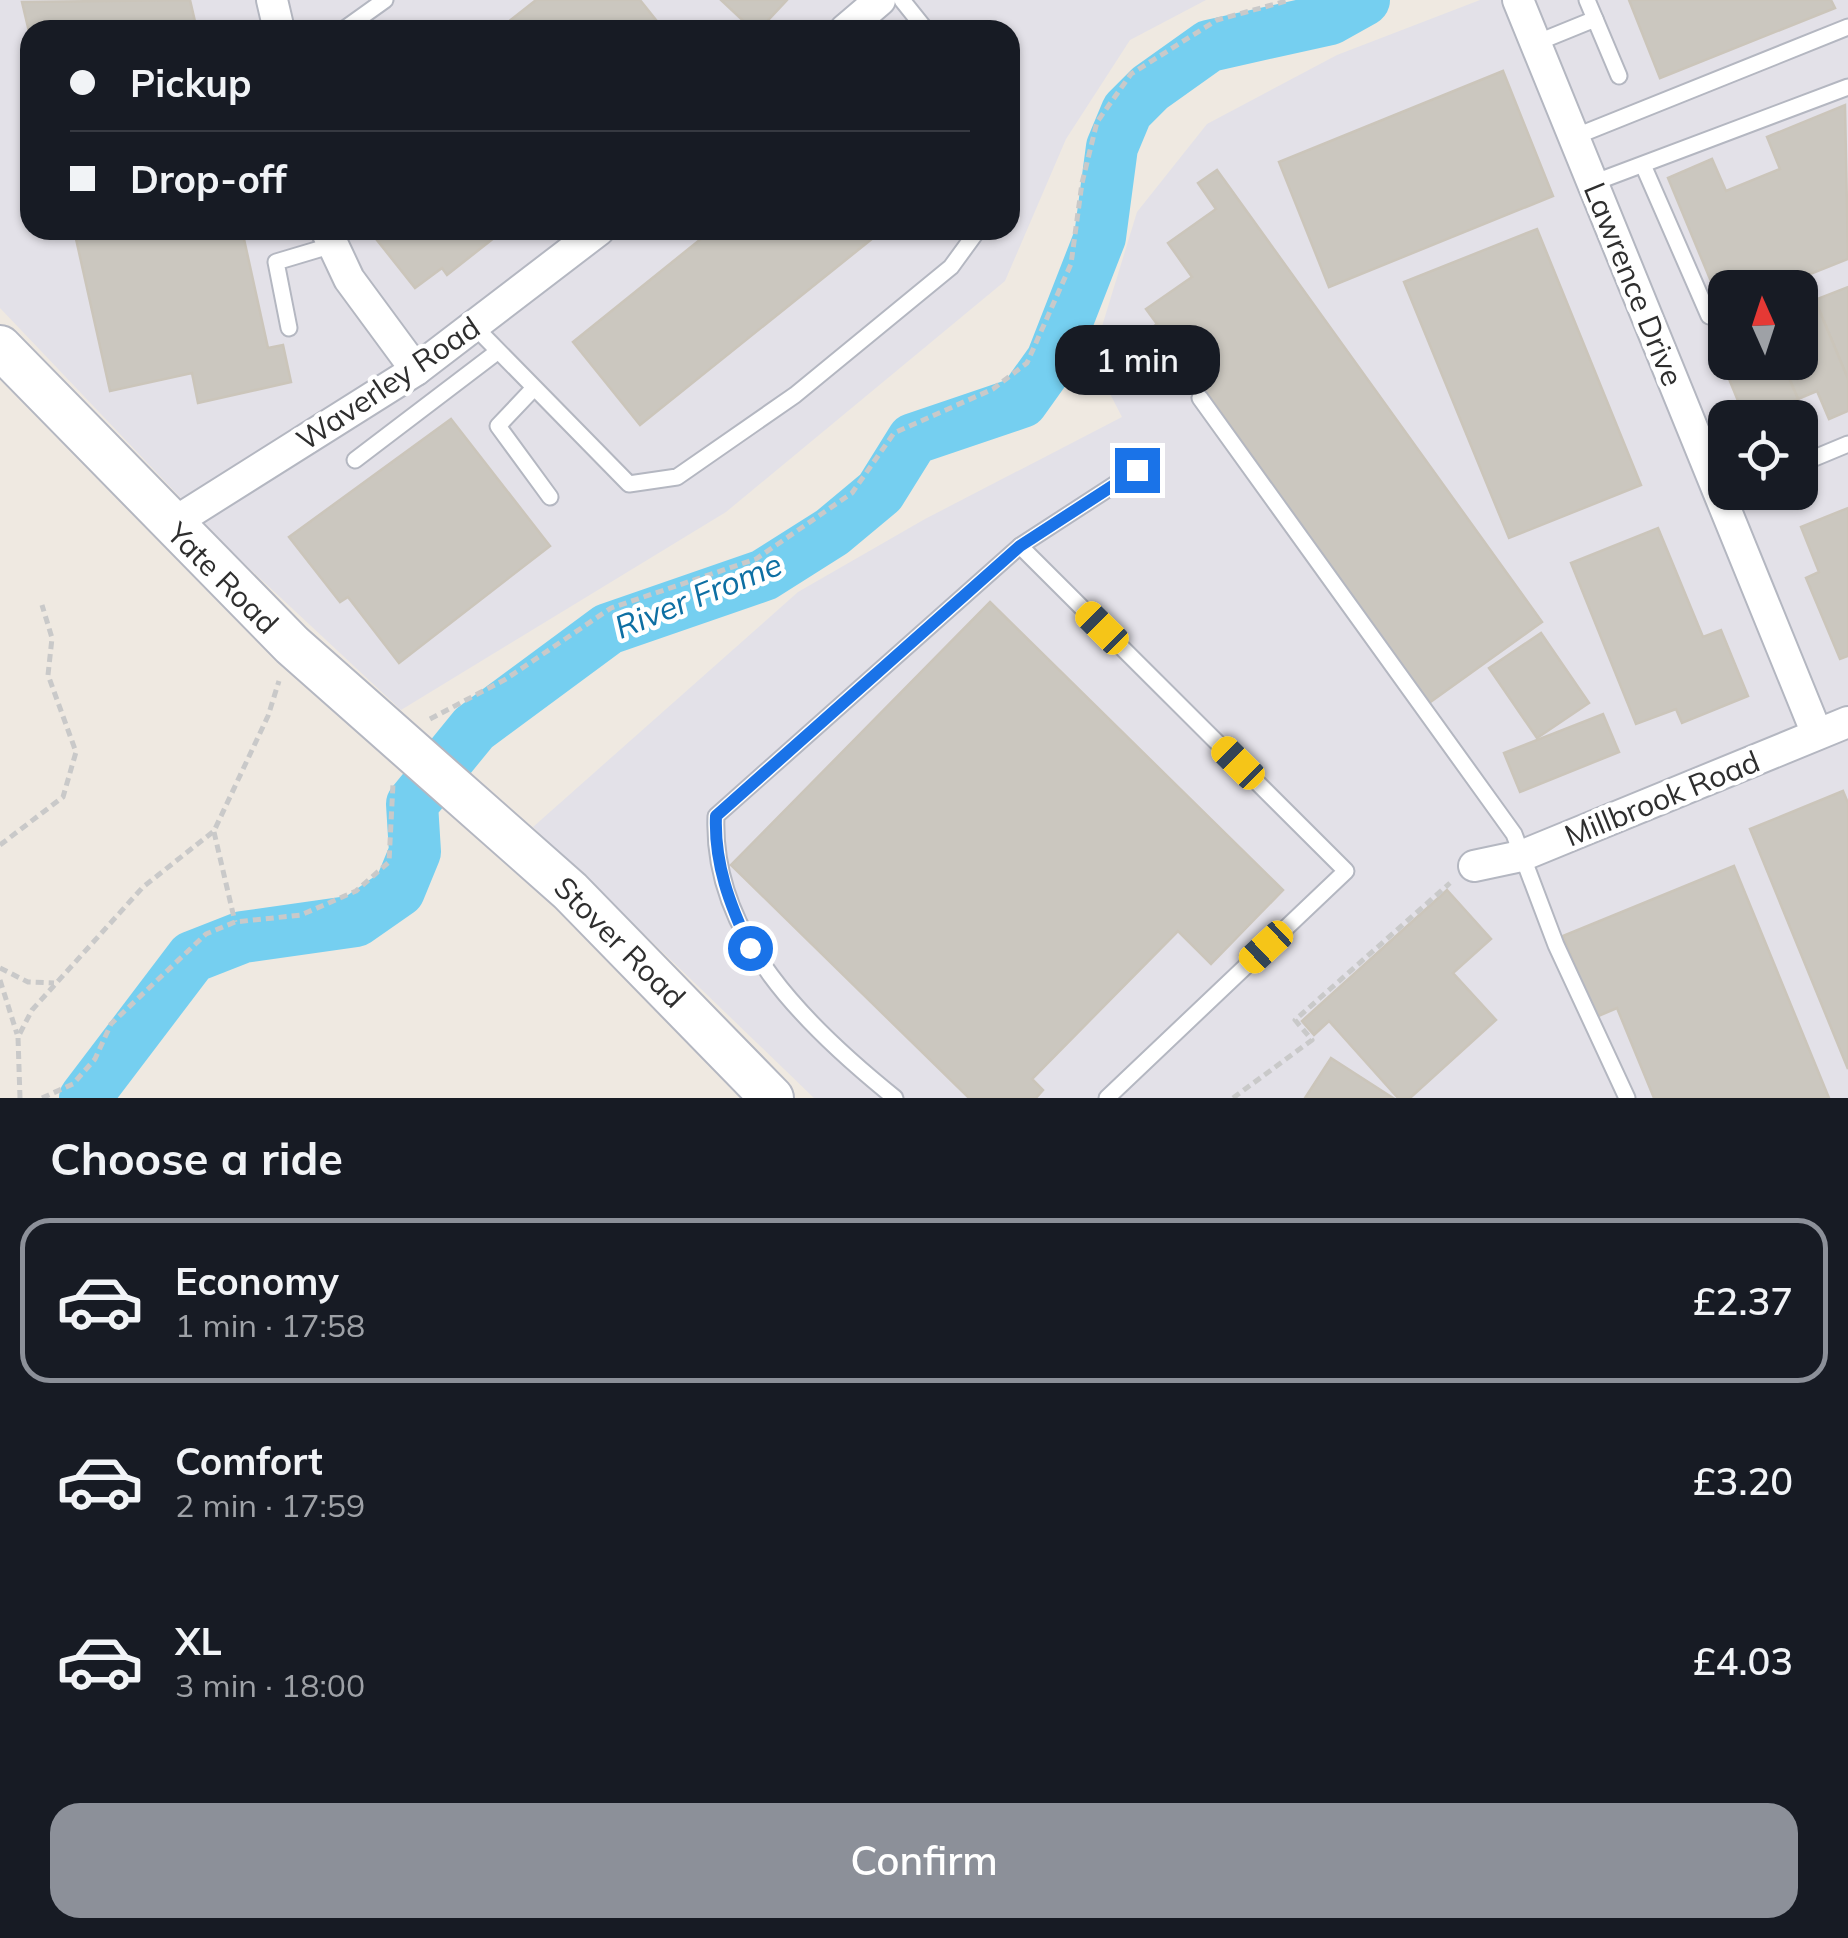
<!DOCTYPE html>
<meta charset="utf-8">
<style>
body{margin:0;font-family:Mulish,sans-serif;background:#242831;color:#f1f3f6;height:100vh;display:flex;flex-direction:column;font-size:38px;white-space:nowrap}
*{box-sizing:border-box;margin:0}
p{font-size:32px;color:#9ea1a6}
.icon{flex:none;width:55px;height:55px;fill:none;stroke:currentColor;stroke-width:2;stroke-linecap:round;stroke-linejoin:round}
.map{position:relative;height:1098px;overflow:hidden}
.side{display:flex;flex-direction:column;background:#171b24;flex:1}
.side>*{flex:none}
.hud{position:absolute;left:20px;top:20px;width:1000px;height:220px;border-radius:30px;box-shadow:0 2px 8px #0004;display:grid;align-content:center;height:220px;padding:0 50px;background:#171b24}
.needle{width:65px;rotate:357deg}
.buttons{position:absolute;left:1708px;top:270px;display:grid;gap:20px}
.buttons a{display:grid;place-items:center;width:110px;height:110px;border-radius:20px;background:#171b24;box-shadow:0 2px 8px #0004;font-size:50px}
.end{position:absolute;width:45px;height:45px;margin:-22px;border:12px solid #1a73e8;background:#fff;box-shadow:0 0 0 5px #fff}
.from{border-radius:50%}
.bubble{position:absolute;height:70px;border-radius:30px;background:#171b24;box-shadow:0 2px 8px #0004;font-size:32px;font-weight:600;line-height:70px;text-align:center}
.car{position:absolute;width:30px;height:60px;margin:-30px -15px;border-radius:12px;box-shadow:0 0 8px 2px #0007;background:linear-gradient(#f5c518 24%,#345 0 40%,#f5c518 0 76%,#345 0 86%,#f5c518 0)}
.hud b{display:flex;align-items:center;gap:35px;height:95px;font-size:38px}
.hud b+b{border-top:2px solid #363941}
.hud i{width:25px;height:25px;background:#f1f3f6}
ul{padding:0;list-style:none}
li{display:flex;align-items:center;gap:30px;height:165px;margin:0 20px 15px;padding:0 30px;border:5px solid transparent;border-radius:30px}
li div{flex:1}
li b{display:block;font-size:38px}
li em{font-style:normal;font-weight:600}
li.selected{border-color:#8c9099}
li>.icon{width:90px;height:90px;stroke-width:1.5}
h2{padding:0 50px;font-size:45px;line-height:120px}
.cta{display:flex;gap:20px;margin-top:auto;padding:20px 50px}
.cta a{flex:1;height:115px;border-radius:30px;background:#8c9099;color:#fff;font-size:40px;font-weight:600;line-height:115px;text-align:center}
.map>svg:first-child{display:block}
.industrial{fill:#e3e1e8;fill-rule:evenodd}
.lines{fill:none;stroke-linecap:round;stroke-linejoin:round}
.river{stroke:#75cff0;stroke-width:52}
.building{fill:#cbc7bf;stroke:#cbc5ba;stroke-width:2.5}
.lane-casing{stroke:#b4b7c1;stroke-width:19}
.street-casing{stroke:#b4b7c1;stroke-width:34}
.secondary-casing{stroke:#b4b7c1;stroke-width:46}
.path{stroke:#c9c9c9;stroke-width:5;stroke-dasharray:8 5;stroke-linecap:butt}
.lane{stroke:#fff;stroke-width:15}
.street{stroke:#fff;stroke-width:30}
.secondary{stroke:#fff;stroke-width:42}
.route{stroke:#1a73e8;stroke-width:12}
.labels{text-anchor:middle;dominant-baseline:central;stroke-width:9;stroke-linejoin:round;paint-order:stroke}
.street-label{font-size:30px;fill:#2e2e2e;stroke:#fff}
.water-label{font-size:32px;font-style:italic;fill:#0d6fa3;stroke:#fff}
</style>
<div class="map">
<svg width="1848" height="1098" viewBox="0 0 1848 1098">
<rect width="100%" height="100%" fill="#efe9e1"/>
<g class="industrial">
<path d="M0,0H1206L1130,40L1066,139L1005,281L726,512L401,710L237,557L0,308ZM30,30H1010V230H30Z"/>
<path d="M1480,0H1848V1098H814L533,827L798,592L925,519L1122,417L1092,359L1137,212L1207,124L1337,55ZM1725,288H1800V362H1725ZM1725,418H1800V492H1725Z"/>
</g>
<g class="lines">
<path class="river" d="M85,1098L192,957L243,937L356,921L399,891L415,852L412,804L474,728L608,629L764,575L832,532L880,492L913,439L1022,402L1052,360L1100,237L1112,147L1127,111L1150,88L1209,46L1330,19L1364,0"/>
</g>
<g class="building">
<path d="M190,0L197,30H30V36L22,2Z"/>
<path d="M536,0H640L664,30H498Z"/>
<path d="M721,0H787L759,30H753Z"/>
<path d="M1629,0H1831L1835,8L1660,78Z"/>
<path d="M1503,71L1553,196L1329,287L1279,162Z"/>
<path d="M1845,105L1848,259L1800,278L1805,292L1800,294V288H1725V315L1668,178L1712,159L1726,191L1780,169L1767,137Z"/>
<path d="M1217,170L1542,622L1429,703L1172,344L1146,362L1132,342L1157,324L1146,309L1192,277L1168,243L1216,209L1198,183Z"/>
<path d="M1537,229L1641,485L1509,538L1404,282Z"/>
<path d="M74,230H242L268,348L283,345L291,382L198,403L192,373L110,391Z"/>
<path d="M369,230H504L447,275L442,268L415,288Z"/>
<path d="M712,230H883L640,425L573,342Z"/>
<path d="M1848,287V379L1815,300Z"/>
<path d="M1815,300L1848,379V411L1829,419L1817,391L1798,399L1782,362H1800V306Z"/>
<path d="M1725,338V362H1782L1798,399L1778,408L1782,418H1745L1714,342Z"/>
<path d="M451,419L550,546L399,663L348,597L340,602L289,537Z"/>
<path d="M1848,508V656L1840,659L1806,578L1819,572L1801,527Z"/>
<path d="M1658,528L1703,637L1721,630L1748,696L1682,723L1676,709L1636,724L1571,563Z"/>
<path d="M990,602L1283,890L1211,964L1178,931L1032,1079L1043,1090L1036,1098H969L731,865Z"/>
<path d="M1541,633L1589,703L1537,738L1489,668Z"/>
<path d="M1603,714L1619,752L1520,792L1504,753Z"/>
<path d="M1843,791L1848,803V1069L1750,829Z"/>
<path d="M1734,866L1829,1098H1654L1617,1008L1596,1017L1563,936Z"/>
<path d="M1447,890L1491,939L1453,973L1496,1020L1410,1098H1398L1329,1021L1314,1035L1302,1021Z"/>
<path d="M1331,1058L1393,1098H1305Z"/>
</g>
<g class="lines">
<g class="lane-casing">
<g id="lane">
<path d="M902,0L926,30"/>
<path d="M1587,0L1595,19"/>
<path d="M343,30L385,0"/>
<path d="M1536,43L1595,19L1619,76"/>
<path d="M1574,137L1848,27"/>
<path d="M1643,165L1709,316"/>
<path d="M1593,183L1848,87"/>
<path d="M474,326L629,484L677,477L795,395L951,267L978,230"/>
<path d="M289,328L276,262L333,245"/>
<path d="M533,389L498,426L550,497"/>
<path d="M1200,398L1514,834L1556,945L1627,1098"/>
<path d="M355,460L497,352"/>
<path d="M1800,464L1848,444"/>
<path d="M1020,546L1346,871L1107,1098"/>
<path d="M895,1098C808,1028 711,936 716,816L1020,546L1137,470"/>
</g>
</g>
<g class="street-casing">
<g id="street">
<path d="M272,0L279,30"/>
<path d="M1518,0L1817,734"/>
<path d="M845,30L880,0"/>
<path d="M326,230L349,279L416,370"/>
<path d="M170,525L416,370L599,230"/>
<path d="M1474,866L1521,856L1848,722"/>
</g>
</g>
<g class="secondary-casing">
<path id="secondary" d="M0,347L292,645L570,891L772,1098"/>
</g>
<g class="path">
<path d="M430,719L506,679L611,608L756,559L852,493L894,433L993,389L1027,363L1071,264L1082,183L1097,122L1131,74L1217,20L1290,0"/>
<path d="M214,832L235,922"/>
<path d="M0,845L63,797L76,752L48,675L52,638L42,605"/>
<path d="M0,968L28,982L54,983"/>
<path d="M0,980L17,1034"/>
<path d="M20,1098L18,1037L32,1010L143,887L214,831L268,716L279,681"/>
<path d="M42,1098L73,1084L95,1059L111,1024L206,934L235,922L301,915L356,891L389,862L393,784"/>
<path d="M1233,1098L1312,1040L1295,1020L1450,883"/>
</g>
<use href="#lane" class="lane"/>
<use href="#street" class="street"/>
<use href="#secondary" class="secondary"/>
</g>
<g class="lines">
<path class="route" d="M750,948C730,905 714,864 716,816L1020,546L1137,470"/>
</g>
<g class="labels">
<g class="street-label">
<text transform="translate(1634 284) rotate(68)">Lawrence Drive</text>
<text transform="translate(388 383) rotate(-34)">Waverley Road</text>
<text transform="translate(223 578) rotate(45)">Yate Road</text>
<text transform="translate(1662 798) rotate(-22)">Millbrook Road</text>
<text transform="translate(620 942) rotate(45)">Stover Road</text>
</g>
<g class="water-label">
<text transform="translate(698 595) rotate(-22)">River Frome</text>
</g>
</g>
</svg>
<div class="buttons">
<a><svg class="needle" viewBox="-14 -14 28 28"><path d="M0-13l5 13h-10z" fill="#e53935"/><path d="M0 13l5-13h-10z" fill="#9ea1a6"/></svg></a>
<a><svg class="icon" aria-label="locate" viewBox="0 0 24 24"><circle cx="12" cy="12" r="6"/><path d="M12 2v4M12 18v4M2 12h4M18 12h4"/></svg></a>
</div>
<i class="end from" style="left:750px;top:948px"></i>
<i class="end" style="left:1137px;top:470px"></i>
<div class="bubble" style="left:1055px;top:325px;width:165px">1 min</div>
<i class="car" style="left:1102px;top:628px;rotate:315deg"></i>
<i class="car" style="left:1238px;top:763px;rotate:315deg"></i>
<i class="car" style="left:1266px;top:947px;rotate:227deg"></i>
<div class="hud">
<b><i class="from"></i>Pickup</b>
<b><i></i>Drop-off</b>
</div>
</div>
<section class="side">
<h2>Choose a ride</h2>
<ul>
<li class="selected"><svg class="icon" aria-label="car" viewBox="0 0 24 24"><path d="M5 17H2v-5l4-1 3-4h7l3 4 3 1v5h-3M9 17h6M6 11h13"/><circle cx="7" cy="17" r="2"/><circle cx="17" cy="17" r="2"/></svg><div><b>Economy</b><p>1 min · 17:58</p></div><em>£2.37</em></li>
<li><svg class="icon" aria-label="car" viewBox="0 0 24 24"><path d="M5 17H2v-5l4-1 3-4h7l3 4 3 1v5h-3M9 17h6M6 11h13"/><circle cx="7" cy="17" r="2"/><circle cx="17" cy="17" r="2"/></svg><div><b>Comfort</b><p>2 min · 17:59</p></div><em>£3.20</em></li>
<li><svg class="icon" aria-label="car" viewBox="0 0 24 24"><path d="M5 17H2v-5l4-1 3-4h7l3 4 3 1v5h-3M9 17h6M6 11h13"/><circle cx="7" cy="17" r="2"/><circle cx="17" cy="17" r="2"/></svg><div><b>XL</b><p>3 min · 18:00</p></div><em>£4.03</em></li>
</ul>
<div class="cta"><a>Confirm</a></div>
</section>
